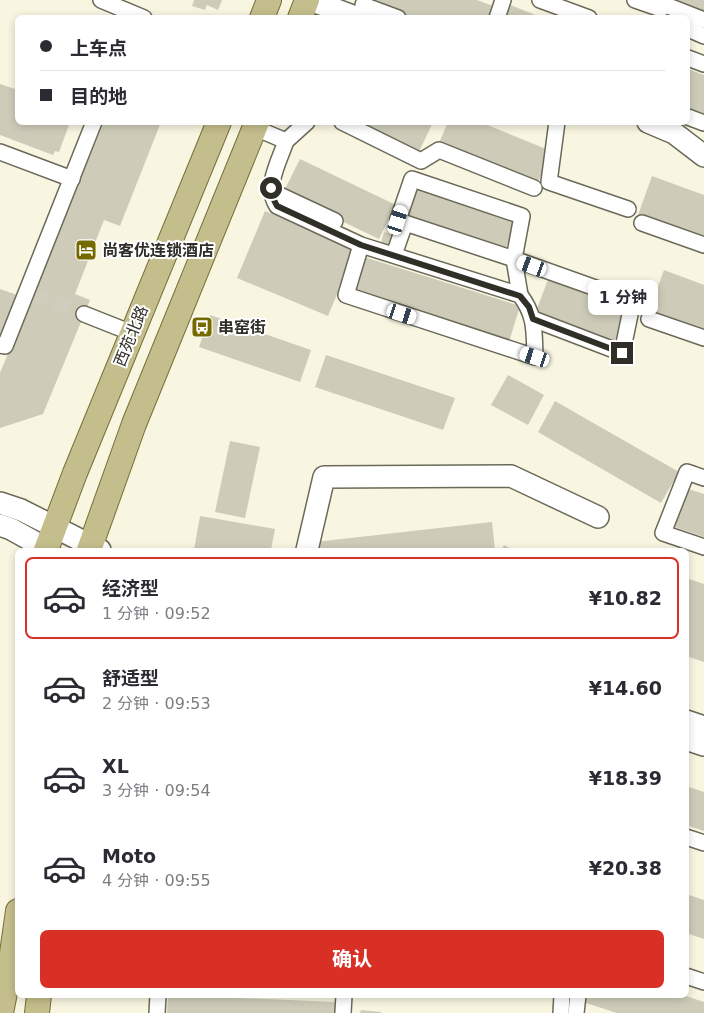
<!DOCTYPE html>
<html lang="zh">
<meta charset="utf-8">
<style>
body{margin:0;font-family:"DejaVu Sans","Noto Sans SC",sans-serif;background:#f2f2f3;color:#2b2b33;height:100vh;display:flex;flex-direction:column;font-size:19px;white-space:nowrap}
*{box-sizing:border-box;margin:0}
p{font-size:16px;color:#7c7c81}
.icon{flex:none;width:28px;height:28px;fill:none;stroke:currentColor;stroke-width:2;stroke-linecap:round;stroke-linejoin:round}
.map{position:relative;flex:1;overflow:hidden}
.details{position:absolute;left:15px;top:548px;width:674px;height:450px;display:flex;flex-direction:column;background:#fff;border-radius:8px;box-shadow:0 2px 8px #0003}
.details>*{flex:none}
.top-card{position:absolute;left:15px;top:15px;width:675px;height:110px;border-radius:8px;box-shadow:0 2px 8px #0003;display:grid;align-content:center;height:110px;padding:0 25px;background:#fff}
.end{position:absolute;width:22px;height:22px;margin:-11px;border:6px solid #2f2e27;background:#fff;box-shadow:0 0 0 2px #fff}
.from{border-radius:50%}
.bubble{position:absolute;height:35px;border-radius:8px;background:#fff;box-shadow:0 2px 8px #0003;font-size:16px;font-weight:700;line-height:35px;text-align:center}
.car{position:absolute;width:15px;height:30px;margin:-15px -8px;border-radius:6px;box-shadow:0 0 4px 1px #0007;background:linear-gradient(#fff 24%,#345 0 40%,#fff 0 76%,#345 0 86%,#fff 0)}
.top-card b{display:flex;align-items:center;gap:18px;height:48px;font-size:19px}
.top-card b+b{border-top:1px solid #e1e1e2}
.top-card i{width:12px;height:12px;background:#2b2b33}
ul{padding:9px 0 0;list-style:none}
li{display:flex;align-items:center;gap:15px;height:82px;margin:0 10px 8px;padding:0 15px;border:2px solid transparent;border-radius:8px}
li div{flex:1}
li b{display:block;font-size:19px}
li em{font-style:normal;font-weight:700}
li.selected{border-color:#d93025}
li>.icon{width:45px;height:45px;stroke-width:1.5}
.action{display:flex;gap:10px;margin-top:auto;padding:10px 25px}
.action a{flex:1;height:58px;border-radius:8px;background:#d93025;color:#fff;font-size:20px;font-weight:700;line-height:58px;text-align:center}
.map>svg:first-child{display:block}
.building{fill:#ceccb9}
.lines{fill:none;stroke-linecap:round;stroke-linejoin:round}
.street-tunnel{stroke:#d0cdbc;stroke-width:15;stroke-dasharray:15 8;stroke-linecap:butt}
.street-casing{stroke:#6b6958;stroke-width:18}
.secondary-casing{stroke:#6b6958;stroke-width:24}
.primary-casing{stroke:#766f37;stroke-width:26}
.street{stroke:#fff;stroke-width:15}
.secondary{stroke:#fff;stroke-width:21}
.primary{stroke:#c4be8c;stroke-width:24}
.route{stroke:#2f2e27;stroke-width:6}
.labels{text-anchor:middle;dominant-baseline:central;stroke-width:4;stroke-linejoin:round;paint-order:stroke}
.poi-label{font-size:16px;font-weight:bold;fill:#2f2e27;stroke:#fff;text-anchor:start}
.street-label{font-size:16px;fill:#2f2e27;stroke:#fff}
</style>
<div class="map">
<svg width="704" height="1013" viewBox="0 0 704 1013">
<rect width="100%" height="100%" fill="#f8f5e1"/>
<g class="building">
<path d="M194,0H222L218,10L207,5L205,10L192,6Z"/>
<path d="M369,0H477L493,6L489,18H410L368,3Z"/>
<path d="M678,0H704V14L677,3Z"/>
<path d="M508,4L543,18H503Z"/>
<path d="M688,69L704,75V118L688,112Z"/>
<path d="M0,84L18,90V122H70L59,152L55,151L53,155L0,135Z"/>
<path d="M104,122H161L120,226L104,220L75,294L90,300L43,414L0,428V373Z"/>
<path d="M350,122H433L418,154Z"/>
<path d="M448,122H480L551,151L537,185L438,145Z"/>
<path d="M300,159L396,205L379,239L283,193Z"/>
<path d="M652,176L704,195V238L638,215Z"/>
<path d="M414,184L516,219L504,254L402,219Z"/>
<path d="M265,211L356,248L328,316L237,278Z"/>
<path d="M384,232L397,236L393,250L380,247Z"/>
<path d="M361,256L520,306L509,342L349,291Z"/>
<path d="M664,270L704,285V331L649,311Z"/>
<path d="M549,277L628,306L614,343L535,314Z"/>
<path d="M0,289L20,296L4,337L0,335Z"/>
<path d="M210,315L311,350L300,382L199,347Z"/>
<path d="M326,355L455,398L443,430L315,387Z"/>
<path d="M508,375L544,395L528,425L491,405Z"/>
<path d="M555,401L679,472L661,503L538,432Z"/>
<path d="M230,441L260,447L245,518L215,512Z"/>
<path d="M685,488L704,494V537L672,526Z"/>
<path d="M200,516L275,529L271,550H194Z"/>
<path d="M492,522L495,550H316L315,542Z"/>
<path d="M504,545L513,550H501Z"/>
<path d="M686,578L704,584V662L686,656Z"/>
<path d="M686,786L704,792V831L686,825Z"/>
<path d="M686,894L704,900V939L686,933Z"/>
<path d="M168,995L336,1002V1013H167Z"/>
<path d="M585,995H683L704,1002V1013H617L583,1002Z"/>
<path d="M361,1010L381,1012V1013H360Z"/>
</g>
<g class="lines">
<path class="street-tunnel" d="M34,294L84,314"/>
<g class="street-casing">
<g id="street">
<path d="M101,0L144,18"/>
<path d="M365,0L363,5L398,18"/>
<path d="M540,0L589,18"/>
<path d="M635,0L661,9"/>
<path d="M663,4L704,20"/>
<path d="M497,18L503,0"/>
<path d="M688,29L704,36"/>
<path d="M688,58L704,64"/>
<path d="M688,117L704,123"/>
<path d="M342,122L421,161L439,150L534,188"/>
<path d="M557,122L549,182L628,209"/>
<path d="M255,128L286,141C279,162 264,186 277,206L361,245L520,295C536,316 534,332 535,357L346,295L361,245"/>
<path d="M286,141L307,122"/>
<path d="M0,152L72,179"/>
<path d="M271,191L335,221"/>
<path d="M405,223L398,220L412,179L522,216L514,259L621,297L632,305L622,353L533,319"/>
<path d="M642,223L704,245"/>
<path d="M394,255L405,223L514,259L520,295"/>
<path d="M84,314L132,333"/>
<path d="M649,319L704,338"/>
<path d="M0,345L5,346L94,122"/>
<path d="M704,478L687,472L663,533L704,547"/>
<path d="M686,837L704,843"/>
<path d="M686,976L704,982"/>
<path d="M157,1013L158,995"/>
<path d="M343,1013L344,995"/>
<path d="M561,1013L562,995"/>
<path d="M576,1013L578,995"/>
</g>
</g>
<g class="secondary-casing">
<g id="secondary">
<path d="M310,0L358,18"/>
<path d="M648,122L674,133L704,156"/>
<path d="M0,503L21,510L100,550"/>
<path d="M0,525L11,529L49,550"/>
<path d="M307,550L324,477L511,476L598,517"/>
<path d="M686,721L704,727"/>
<path d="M686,739L704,745"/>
</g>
</g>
<g class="primary-casing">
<g id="primary">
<path d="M262,18L269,0"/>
<path d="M300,18L307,0"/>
<path d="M46,550L75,473L219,122"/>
<path d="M89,550L134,424L257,122"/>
<path d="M1,1013L10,967L18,911"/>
<path d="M37,1013L39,995"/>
</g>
</g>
<use href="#street" class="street"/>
<use href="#secondary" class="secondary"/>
<use href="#primary" class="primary"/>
</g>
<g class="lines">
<path class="route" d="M271,188L273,198L277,206L361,245L520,296L529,307L533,319L622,353"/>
</g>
<defs>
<g id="hotel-square" transform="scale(1.125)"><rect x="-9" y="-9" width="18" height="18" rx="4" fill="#756900" stroke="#fff"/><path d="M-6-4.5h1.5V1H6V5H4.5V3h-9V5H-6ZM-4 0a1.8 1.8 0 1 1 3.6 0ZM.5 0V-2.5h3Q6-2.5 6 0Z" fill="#fff"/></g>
<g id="bus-square" transform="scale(1.125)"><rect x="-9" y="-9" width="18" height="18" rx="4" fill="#756900" stroke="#fff"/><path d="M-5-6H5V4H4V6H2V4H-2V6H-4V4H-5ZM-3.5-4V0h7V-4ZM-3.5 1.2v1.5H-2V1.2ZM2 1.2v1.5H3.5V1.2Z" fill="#fff"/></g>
</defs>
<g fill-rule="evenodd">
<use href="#hotel-square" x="86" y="250"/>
<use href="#bus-square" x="202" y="327"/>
</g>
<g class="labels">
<g class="poi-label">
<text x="102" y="250">尚客优连锁酒店</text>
<text x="218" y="327">串窑街</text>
</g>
<g class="street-label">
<text transform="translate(131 336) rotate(-68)">西苑北路</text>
</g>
</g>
</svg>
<i class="end from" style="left:271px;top:188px"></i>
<i class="end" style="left:622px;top:353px"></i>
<div class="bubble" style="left:588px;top:280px;width:70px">1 分钟</div>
<i class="car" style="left:398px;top:220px;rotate:18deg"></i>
<i class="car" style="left:532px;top:266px;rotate:290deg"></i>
<i class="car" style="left:402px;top:314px;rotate:108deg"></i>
<i class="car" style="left:535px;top:357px;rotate:288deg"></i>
<div class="top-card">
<b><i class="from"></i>上车点</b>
<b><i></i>目的地</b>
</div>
<section class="details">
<ul>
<li class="selected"><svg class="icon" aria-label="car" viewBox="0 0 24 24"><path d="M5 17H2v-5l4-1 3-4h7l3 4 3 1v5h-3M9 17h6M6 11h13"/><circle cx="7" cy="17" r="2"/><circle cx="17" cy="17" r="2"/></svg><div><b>经济型</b><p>1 分钟 · 09:52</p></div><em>¥10.82</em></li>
<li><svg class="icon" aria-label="car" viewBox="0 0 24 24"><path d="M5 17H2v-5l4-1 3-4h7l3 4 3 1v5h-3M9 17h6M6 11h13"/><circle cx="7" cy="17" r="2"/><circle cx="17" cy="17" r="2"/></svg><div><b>舒适型</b><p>2 分钟 · 09:53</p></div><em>¥14.60</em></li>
<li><svg class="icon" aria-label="car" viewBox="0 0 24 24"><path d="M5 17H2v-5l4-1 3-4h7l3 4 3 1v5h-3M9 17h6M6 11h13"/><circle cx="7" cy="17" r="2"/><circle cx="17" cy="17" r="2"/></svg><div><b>XL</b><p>3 分钟 · 09:54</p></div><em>¥18.39</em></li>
<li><svg class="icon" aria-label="car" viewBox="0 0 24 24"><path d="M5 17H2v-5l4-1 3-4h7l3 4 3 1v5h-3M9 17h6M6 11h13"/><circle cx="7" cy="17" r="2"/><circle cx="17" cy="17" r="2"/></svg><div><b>Moto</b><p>4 分钟 · 09:55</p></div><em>¥20.38</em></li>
</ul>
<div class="action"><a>确认</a></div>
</section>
</div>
